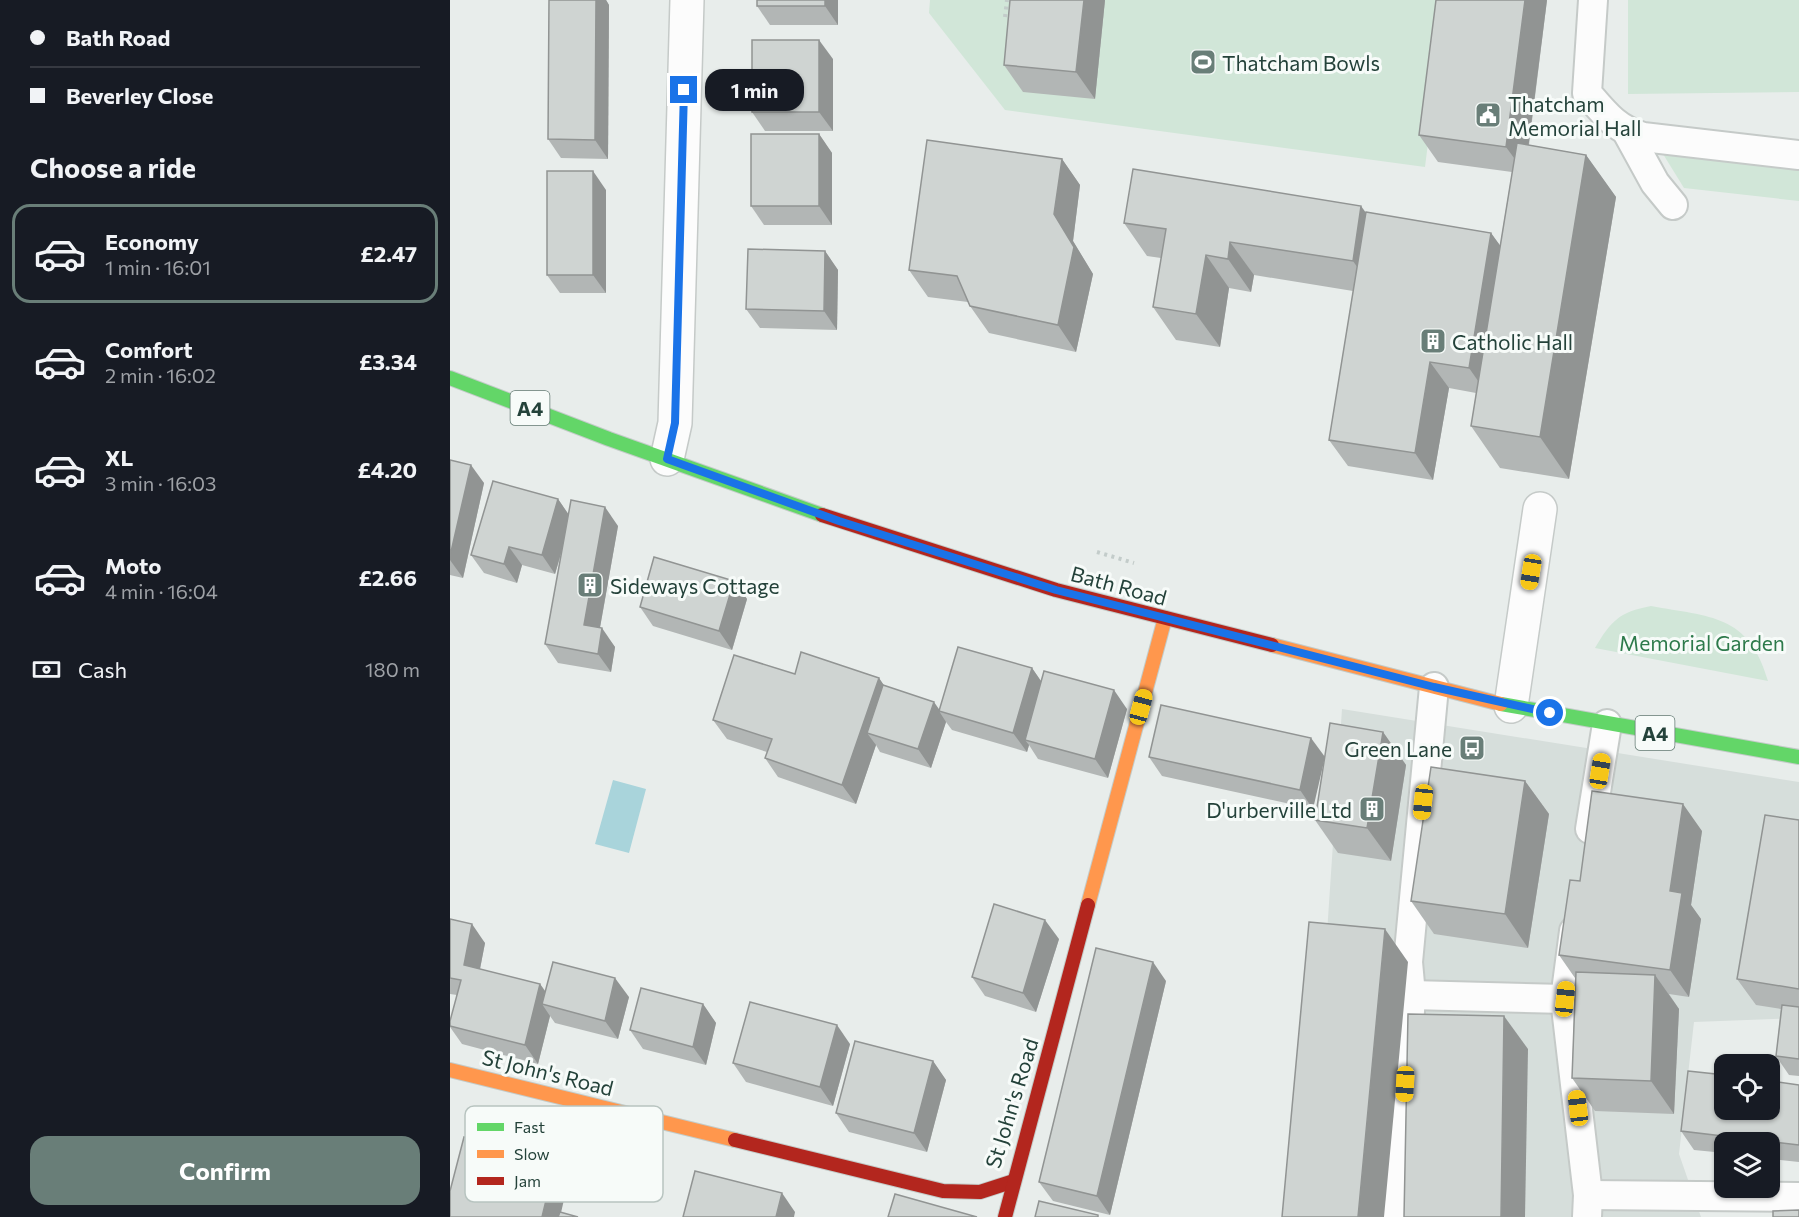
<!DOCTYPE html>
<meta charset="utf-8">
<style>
body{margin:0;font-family:Commissioner,sans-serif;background:#242831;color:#f1f3f6;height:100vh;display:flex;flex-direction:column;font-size:22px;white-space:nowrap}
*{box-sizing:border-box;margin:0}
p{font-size:20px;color:#9ea1a6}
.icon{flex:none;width:33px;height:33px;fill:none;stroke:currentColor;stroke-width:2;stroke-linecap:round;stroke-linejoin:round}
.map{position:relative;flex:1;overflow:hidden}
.details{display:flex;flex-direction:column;background:#171b24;width:450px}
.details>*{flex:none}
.guide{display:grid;align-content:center;height:132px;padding:0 30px;background:#171b24}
.tools{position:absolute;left:1264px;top:1054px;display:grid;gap:12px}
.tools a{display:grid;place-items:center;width:66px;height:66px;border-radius:12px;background:#171b24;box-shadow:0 2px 4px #0004;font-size:30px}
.end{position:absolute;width:27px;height:27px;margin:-14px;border:8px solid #1a73e8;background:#fff;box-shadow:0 0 0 3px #fff}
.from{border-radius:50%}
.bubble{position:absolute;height:42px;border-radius:18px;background:#171b24;box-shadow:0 2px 4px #0004;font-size:20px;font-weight:700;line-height:42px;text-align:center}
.car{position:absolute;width:18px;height:36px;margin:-18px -9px;border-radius:8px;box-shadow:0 0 4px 2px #0007;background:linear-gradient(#f5c518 24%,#345 0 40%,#f5c518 0 76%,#345 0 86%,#f5c518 0)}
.guide b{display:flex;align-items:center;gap:21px;height:57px;font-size:22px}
.guide b+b{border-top:2px solid #363941}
.guide i{width:15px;height:15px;background:#f1f3f6}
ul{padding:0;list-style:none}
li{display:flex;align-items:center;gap:18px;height:99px;margin:0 12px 9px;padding:0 18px;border:3px solid transparent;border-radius:18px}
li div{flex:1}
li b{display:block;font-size:22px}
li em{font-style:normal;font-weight:700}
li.selected{border-color:#697e78}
li>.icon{width:54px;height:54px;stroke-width:1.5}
h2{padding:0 30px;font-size:27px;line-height:72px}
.pay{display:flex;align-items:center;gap:15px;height:66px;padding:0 30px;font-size:22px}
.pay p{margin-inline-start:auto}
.action{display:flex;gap:12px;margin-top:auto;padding:12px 30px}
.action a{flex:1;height:69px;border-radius:18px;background:#697e78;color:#fff;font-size:24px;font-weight:700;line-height:69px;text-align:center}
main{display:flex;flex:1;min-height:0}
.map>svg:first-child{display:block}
.built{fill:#d6dedb}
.green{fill:#d1e6d8}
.water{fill:#a9d4db}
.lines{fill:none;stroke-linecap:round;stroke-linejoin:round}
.lane-casing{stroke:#c5cac8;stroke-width:32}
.street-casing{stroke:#c5cac8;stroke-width:36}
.fast-casing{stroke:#c3cbc8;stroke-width:16}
.slow-casing{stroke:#c3cbc8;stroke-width:16}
.jam-casing{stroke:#c3cbc8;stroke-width:16}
.path{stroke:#c3ccca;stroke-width:4;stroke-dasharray:3 4.5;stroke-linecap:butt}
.lane{stroke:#fcfcfc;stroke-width:28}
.street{stroke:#fcfcfc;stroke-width:33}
.fast{stroke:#63d668;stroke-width:14}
.slow{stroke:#ff974d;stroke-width:14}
.jam{stroke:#b3261e;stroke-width:14}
.wall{fill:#b2b6b5}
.shaded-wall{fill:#919493}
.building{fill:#cfd4d2;stroke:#919493;stroke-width:1.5}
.route{stroke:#1a73e8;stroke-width:8}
.labels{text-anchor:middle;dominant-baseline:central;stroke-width:6;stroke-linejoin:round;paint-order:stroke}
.shield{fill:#f7fbf9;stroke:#637a73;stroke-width:1.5}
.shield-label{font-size:20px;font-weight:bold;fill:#24423a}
.poi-label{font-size:21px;fill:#24423a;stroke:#f7fbf9;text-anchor:start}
.street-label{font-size:21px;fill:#24423a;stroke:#f7fbf9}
.park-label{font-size:21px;fill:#2d7a4b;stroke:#f7fbf9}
.key{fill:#f7fbf9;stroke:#b8c4c0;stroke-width:1.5}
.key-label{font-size:16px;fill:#24423a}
</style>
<main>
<section class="details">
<div class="guide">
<b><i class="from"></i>Bath Road</b>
<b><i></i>Beverley Close</b>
</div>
<h2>Choose a ride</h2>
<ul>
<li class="selected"><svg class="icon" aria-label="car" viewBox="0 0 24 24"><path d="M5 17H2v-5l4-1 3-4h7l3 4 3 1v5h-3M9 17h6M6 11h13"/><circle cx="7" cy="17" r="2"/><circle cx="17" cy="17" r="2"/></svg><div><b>Economy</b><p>1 min · 16:01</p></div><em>£2.47</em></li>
<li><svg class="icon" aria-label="car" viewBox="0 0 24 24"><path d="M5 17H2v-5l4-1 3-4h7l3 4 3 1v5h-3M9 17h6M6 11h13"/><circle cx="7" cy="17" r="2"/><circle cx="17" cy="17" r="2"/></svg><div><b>Comfort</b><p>2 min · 16:02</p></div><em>£3.34</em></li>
<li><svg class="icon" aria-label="car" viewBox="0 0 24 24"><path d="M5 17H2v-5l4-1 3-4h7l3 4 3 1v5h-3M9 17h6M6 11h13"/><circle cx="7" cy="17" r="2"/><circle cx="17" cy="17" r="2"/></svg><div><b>XL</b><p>3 min · 16:03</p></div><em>£4.20</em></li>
<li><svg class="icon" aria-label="car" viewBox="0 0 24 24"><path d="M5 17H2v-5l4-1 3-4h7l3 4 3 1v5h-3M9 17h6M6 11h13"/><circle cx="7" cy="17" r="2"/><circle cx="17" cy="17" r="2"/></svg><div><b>Moto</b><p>4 min · 16:04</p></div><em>£2.66</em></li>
</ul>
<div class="pay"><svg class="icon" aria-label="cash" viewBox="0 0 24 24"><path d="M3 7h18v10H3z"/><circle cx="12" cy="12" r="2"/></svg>Cash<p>180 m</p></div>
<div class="action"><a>Confirm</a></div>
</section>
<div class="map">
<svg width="1349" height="1217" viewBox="0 0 1349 1217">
<rect width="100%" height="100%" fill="#e8edeb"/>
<path class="built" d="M892,709L1349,782V1018L1244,1022L1229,1154L1251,1217H858Z"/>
<g class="green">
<path d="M480,0H996L975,167L555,110L479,13Z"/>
<path d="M1178,0H1349V92L1178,94Z"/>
<path d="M1213,154L1349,166V201L1234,188Z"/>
<path d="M1201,606C1260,617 1299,614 1318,681L1145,648C1161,621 1169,612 1201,606Z"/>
</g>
<path class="water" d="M163,780L196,789L179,853L145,844Z"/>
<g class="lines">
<g class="lane-casing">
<g id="lane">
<path d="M1143,0L1137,93C1155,114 1166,129 1193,137L1349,155"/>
<path d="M1177,132L1205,183L1223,205"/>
<path d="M1140,829L1157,724"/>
<path d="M961,995L1115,999L1138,1195L1137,1217"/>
<path d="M1115,999L1124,931"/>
<path d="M1138,1195L1349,1197"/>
<path d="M947,1217L961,995L958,962L984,687"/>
</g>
</g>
<g class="street-casing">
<g id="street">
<path d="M217,459L225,423L237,0"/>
<path d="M1061,706L1090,509"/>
</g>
</g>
<g class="fast-casing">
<g id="fast">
<path d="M0,378L159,439L372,515"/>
<path d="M1051,704L1349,757"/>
</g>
</g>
<g class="slow-casing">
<g id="slow">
<path d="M822,645L1051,704"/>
<path d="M638,905L715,618"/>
<path d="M0,1070L285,1140"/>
</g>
</g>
<g class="jam-casing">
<g id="jam">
<path d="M372,515L606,590L822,645"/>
<path d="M285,1140L493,1191L530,1192L564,1181"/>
<path d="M555,1217L638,905"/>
</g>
</g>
<g class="path">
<path d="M555,17L557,0"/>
<path d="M647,552L684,563"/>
</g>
<use href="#lane" class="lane"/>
<use href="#street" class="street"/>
<use href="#fast" class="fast"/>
<use href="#slow" class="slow"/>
<use href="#jam" class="jam"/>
</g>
<g class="wall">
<path d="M99,0H156L159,5L158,159L111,158L98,139Z"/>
<path d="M388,0V25H320L307,6Z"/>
<path d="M655,0L645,99L573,92L554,65Z"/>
<path d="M1097,0L1079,145L1136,155L1166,197L1119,479L1050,468L1021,426L1026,393L999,388L983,480L898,466L879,440L903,291L804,275L801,292L779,288L770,347L726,340L703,307L711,258L697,256L674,223L916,212L1041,233L1050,246L1062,172L988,162L969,135Z"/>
<path d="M383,59V131H315L302,112Z"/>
<path d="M369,134L382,153V225H314L301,206Z"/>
<path d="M612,159L630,185L623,241L643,274L626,352L539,333L520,306L518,302L478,297L459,270Z"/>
<path d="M156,190V293H110L97,275Z"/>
<path d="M375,251L388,270L387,330L310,328L296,309Z"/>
<path d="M0,460L34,483L13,578L0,575Z"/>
<path d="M108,499L119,515L168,526L150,628L165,647L161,672L108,663L95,644L113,548L105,574L72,565L67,583L34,573L21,555Z"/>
<path d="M284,581L297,599L282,650L203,626L190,607Z"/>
<path d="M582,668L591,681L677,709L658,778L588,759L579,745L577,752L502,730L496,722L481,768L430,752L426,745L406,804L328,777L315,758L317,752L277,739L263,720L345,674L429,678L434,686L489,710Z"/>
<path d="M933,732L956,765L941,861L888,853L865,820Z"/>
<path d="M861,738L863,809L712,776L699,757Z"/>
<path d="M1075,781L1099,814L1078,948L984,934L961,901Z"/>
<path d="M1349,820V1076L1339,1075L1326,1056L1331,1009L1306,1005L1287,979Z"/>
<path d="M1252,831L1241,905L1251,919L1239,997L1219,994L1229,1009L1224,1114L1145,1111L1122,1078L1125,978L1109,955L1130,881Z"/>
<path d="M0,919L35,943L30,969L90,984L96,992L179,997L168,1039L105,1023L100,1016L88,1064L12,1044L0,1027V1021L7,995L0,994Z"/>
<path d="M609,939L586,1012L535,996L522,977Z"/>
<path d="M716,981L660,1215L603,1201L589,1182Z"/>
<path d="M253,1004L266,1023L256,1065L193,1049L180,1030Z"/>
<path d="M400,1044L383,1106L296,1082L283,1063Z"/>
<path d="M483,1061L496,1080L477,1152L399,1132L386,1113Z"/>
<path d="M1349,1085V1162L1320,1159V1143H1275V1153L1244,1150L1231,1131Z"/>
</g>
<g class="shaded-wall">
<path d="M146,0H156L159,5L158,159L145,140Z"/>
<path d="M375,0H388V25L375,6Z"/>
<path d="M634,0H655L645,99L626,72Z"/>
<path d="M1075,0H1097L1075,173L1056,147Z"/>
<path d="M369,40L383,59V131L369,112Z"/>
<path d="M369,134L382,153V225L369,206Z"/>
<path d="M1136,155L1166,197L1119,479L1090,437Z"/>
<path d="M612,159L630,185L623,241L643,274L626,352L608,325L604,214Z"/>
<path d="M143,171L156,190V293L143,275Z"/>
<path d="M911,206L935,239L926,294L903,261Z"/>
<path d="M1041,233L1060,259L1038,395L1019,368Z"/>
<path d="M780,242L804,275L801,292L778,259Z"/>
<path d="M375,251L388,270L387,330L374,311Z"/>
<path d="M756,255L779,288L770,347L746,314Z"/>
<path d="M980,362L999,388L983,480L965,453Z"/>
<path d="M21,465L34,483L13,578L0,560V556Z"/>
<path d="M108,499L121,518L105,574L92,555Z"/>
<path d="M155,507L168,526L147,644L134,625Z"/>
<path d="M59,547L72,565L67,583L54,564Z"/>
<path d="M284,581L297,599L282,650L269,631Z"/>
<path d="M152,628L165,647L161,672L148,654Z"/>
<path d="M582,668L595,687L575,740L579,745L577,752L563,733Z"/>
<path d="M429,678L442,697L417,733L426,745L406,804L392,785Z"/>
<path d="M664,690L677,709L658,778L645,759Z"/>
<path d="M484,702L491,712L489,711L496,722L481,768L468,749Z"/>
<path d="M933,732L956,765L941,861L917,828Z"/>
<path d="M861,738L875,757L863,809L850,790Z"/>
<path d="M1075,781L1099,814L1078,948L1055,914Z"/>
<path d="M1233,804L1252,831L1241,905L1251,919L1239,997L1220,970V891Z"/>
<path d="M595,920L609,939L586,1012L573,993Z"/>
<path d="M22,924L35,943L27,984L14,965Z"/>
<path d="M935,929L958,962L934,1217H908Z"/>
<path d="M703,962L716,981L660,1215L647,1196Z"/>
<path d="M1205,975L1229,1009L1224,1114L1201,1081Z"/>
<path d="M165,978L179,997L168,1039L155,1021Z"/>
<path d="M90,984L103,1003L92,1004L100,1016L88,1064L75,1045Z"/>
<path d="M253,1004L266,1023L256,1065L243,1047Z"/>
<path d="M1054,1016L1078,1049L1075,1217H1051Z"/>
<path d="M387,1025L400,1044L383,1106L370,1087Z"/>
<path d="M483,1061L496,1080L477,1152L464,1133Z"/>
<path d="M106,1159L119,1178L110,1217H92Z"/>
<path d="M332,1193L345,1212L344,1217H326Z"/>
</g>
<g class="building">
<path d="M99,0H146L145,140L98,139Z"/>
<rect x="307" y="0" width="68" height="6"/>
<path d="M560,0H634L626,72L554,65Z"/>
<path d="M986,0H1075L1056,147L969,135Z"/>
<rect x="302" y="40" width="67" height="72"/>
<rect x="301" y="134" width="68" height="72"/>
<path d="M477,140L612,159L604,214L624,247L608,325L520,306L507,276L459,270Z"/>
<path d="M1067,143L1136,155L1090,437L1021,426Z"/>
<path d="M683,169L911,206L903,261L780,242L778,259L756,255L746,314L703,307L716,229L674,223Z"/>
<rect x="97" y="171" width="46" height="104"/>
<path d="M916,212L1041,233L1019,368L980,362L965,453L879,440Z"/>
<path d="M298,249L375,251L374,311L296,309Z"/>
<path d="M0,460L21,465L0,556Z"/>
<path d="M43,481L108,499L92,555L59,547L54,564L21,555Z"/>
<path d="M121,500L155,507L134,625L152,628L148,654L95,644Z"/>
<path d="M204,557L284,581L269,631L190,607Z"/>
<path d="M508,647L582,668L563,733L489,711Z"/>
<path d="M351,652L429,678L392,785L315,758L322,739L263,720L284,655L345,674Z"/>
<path d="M594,671L664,690L645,759L575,740Z"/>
<path d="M433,685L484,702L468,749L417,733Z"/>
<path d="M711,705L861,738L850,790L699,757Z"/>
<path d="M880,723L933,732L917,828L865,820Z"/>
<path d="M981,767L1075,781L1055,914L961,901Z"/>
<path d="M1142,791L1233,804L1220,891L1232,893L1220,970L1109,955L1120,880L1130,881Z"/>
<path d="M1315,815L1349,820V989L1287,979Z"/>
<path d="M544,904L595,920L573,993L522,977Z"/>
<path d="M0,919L22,924L14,965L90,984L75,1045L0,1026V1021L11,980L0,978Z"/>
<path d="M859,922L935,929L908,1217H832Z"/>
<path d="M646,948L703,962L647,1196L589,1182Z"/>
<path d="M103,962L165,978L155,1021L92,1004Z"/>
<path d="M1126,972L1205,975L1201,1081L1122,1078Z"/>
<path d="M191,988L253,1004L243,1047L180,1030Z"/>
<path d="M300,1002L387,1025L370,1087L283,1063Z"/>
<path d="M1332,1005L1349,1007V1059L1326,1056Z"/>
<path d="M958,1014L1054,1016L1051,1217H954Z"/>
<path d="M405,1041L483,1061L464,1133L386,1113Z"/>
<path d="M1238,1071L1275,1075V1110H1320V1081L1349,1085V1145L1231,1131Z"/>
<path d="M14,1137L106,1159L92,1217H0V1191Z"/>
<path d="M245,1171L332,1193L326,1217H233Z"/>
<path d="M445,1194L527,1217H438Z"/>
<path d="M589,1201L648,1215V1217H585Z"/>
<path d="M1349,1210V1217H1323V1211Z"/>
<path d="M110,1212L128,1217H108Z"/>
</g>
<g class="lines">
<path class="route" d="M234,90L225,423L217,459L389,521L606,590L984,687L1100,713"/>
</g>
<defs>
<g id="stadium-square" transform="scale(1.35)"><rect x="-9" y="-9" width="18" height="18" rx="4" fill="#697e78" stroke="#f7fbf9"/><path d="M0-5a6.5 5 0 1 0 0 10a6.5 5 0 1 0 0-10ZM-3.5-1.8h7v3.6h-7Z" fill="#fff"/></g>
<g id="civic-square" transform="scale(1.35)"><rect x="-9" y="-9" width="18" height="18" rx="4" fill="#697e78" stroke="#f7fbf9"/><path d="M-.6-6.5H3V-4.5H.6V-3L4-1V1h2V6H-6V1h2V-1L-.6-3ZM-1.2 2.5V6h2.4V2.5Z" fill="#fff"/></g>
<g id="building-square" transform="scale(1.35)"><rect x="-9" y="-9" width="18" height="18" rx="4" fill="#697e78" stroke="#f7fbf9"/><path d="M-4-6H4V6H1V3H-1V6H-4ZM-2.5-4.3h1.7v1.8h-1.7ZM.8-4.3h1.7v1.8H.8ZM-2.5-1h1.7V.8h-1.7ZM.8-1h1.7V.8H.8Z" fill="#fff"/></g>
<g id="bus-square" transform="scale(1.35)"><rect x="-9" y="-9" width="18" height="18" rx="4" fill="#697e78" stroke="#f7fbf9"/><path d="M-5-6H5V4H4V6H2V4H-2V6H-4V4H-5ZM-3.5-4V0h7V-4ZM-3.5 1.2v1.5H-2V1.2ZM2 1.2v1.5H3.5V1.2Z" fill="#fff"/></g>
</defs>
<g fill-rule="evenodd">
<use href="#stadium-square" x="753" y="62"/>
<use href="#civic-square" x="1038" y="115"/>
<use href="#building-square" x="983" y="341"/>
<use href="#building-square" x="140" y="585"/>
<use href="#bus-square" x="1022" y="748"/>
<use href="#building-square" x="922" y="809"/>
</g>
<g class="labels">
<g class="shield">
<rect x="60.5" y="391" width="39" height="34" rx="4.5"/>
<rect x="1185.5" y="716" width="39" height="34" rx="4.5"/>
</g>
<g class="shield-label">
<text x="80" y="408">A4</text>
<text x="1205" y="733">A4</text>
</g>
<g class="poi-label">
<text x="772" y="62">Thatcham Bowls</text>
<text x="1058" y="103">Thatcham<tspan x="1058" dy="24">Memorial Hall</tspan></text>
<text x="1002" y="341">Catholic Hall</text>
<text x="160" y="585">Sideways Cottage</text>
<text x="1002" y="748" text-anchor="end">Green Lane</text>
<text x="902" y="809" text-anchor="end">D'urberville Ltd</text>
</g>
<g class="street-label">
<text transform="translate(669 585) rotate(15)">Bath Road</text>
<text transform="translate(98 1072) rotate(14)">St John's Road</text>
<text transform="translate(561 1103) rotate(-73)">St John's Road</text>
</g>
<g class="park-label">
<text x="1252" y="642">Memorial Garden</text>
</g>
</g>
<rect x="15" y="1106" width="198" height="96" rx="9" class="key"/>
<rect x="27" y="1123" width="27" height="8" fill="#63d668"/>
<rect x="27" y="1150" width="27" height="8" fill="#ff974d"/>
<rect x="27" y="1177" width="27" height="8" fill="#b3261e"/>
<g class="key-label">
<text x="64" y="1133">Fast</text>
<text x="64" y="1160">Slow</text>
<text x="64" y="1187">Jam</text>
</g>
</svg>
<div class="tools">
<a><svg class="icon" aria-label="locate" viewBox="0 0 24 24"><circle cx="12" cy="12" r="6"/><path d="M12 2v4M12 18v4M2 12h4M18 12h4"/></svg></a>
<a><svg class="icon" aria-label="layers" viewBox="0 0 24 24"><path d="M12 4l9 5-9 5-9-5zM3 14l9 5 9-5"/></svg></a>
</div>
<i class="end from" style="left:1100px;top:713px"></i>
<i class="end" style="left:234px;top:90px"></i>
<div class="bubble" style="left:255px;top:69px;width:99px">1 min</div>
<i class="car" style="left:1081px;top:572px;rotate:189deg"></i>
<i class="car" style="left:691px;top:707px;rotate:15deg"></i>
<i class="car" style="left:1150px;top:771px;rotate:9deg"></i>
<i class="car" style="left:973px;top:802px;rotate:186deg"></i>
<i class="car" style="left:1115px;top:999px;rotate:6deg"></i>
<i class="car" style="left:955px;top:1084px;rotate:183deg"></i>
<i class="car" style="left:1128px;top:1108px;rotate:353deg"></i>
</div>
</main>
